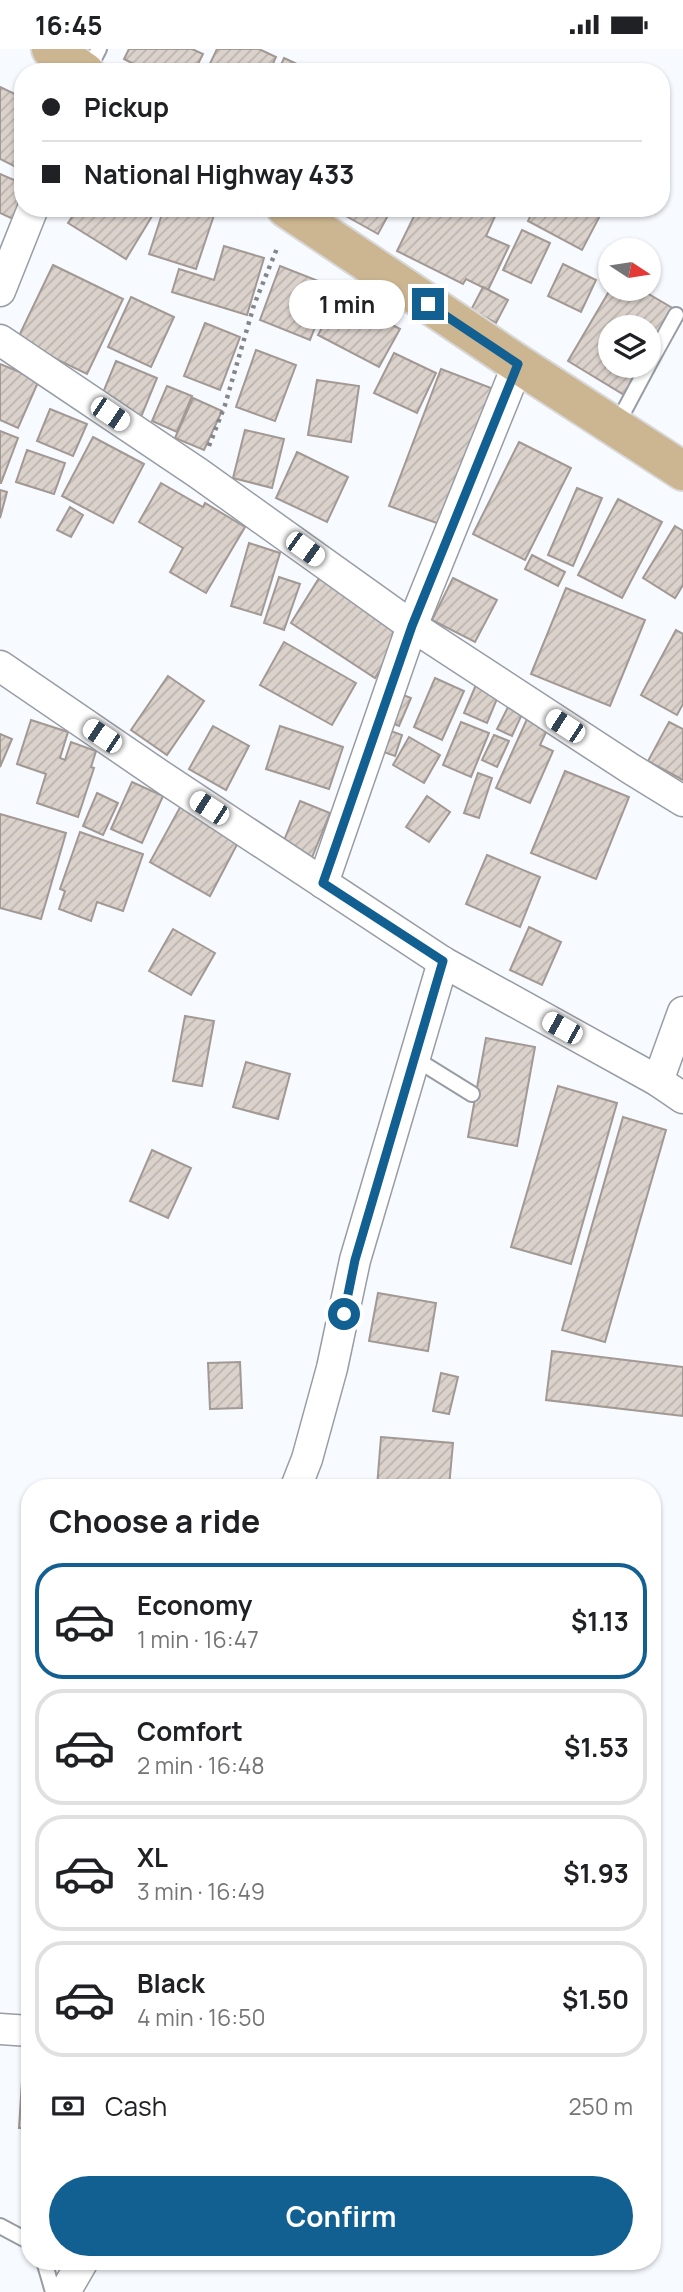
<!DOCTYPE html>
<meta charset="utf-8">
<style>
body{margin:0;font-family:Manrope,sans-serif;background:#f6f6f6;color:#202124;height:100vh;display:flex;flex-direction:column;font-size:26px;white-space:nowrap}
*{box-sizing:border-box;margin:0}
p{font-size:23px;color:#757577}
.icon{flex:none;width:38px;height:38px;fill:none;stroke:currentColor;stroke-width:2;stroke-linecap:round;stroke-linejoin:round}
.map{position:relative;flex:1;overflow:hidden}
.details{position:absolute;left:21px;top:1430px;width:640px;height:791px;display:flex;flex-direction:column;background:#fff;border-radius:28px;box-shadow:0 2px 5px #0004}
.details>*{flex:none}
.top-card{position:absolute;left:14px;top:14px;width:656px;height:154px;border-radius:28px;box-shadow:0 2px 5px #0004;display:grid;align-content:center;height:154px;padding:0 28px;background:#fff}
.needle{width:46px;rotate:102deg}
.controls{position:absolute;left:598px;top:189px;display:grid;gap:14px}
.controls a{display:grid;place-items:center;width:63px;height:63px;border-radius:50%;background:#fff;box-shadow:0 2px 5px #0004;font-size:35px}
.end{position:absolute;width:32px;height:32px;margin:-16px;border:9px solid #125f92;background:#fff;box-shadow:0 0 0 4px #fff}
.from{border-radius:50%}
.bubble{position:absolute;height:49px;border-radius:24px;background:#fff;box-shadow:0 2px 5px #0004;font-size:23px;font-weight:700;line-height:49px;text-align:center}
.car{position:absolute;width:21px;height:42px;margin:-21px -10px;border-radius:9px;box-shadow:0 0 5px 2px #0007;background:linear-gradient(#fff 24%,#345 0 40%,#fff 0 76%,#345 0 86%,#fff 0)}
.top-card b{display:flex;align-items:center;gap:24px;height:66px;font-size:26px}
.top-card b+b{border-top:2px solid #e0e0e0}
.top-card i{width:18px;height:18px;background:#202124}
ul{padding:0;list-style:none}
li{display:flex;align-items:center;gap:21px;height:116px;margin:0 14px 10px;padding:0 14px;border:4px solid #e0e0e0;border-radius:28px}
li div{flex:1}
li b{display:block;font-size:26px}
li em{font-style:normal;font-weight:700}
li.selected{border-color:#125f92}
li>.icon{width:63px;height:63px;stroke-width:1.5}
h2{padding:0 28px;font-size:32px;line-height:84px}
.pay{display:flex;align-items:center;gap:18px;height:77px;padding:0 28px;font-size:26px}
.pay p{margin-inline-start:auto}
.action{display:flex;gap:14px;margin-top:auto;padding:14px 28px}
.action a{flex:1;height:80px;border-radius:42px;background:#125f92;color:#fff;font-size:28px;font-weight:700;line-height:80px;text-align:center}
.status{display:flex;justify-content:space-between;align-items:center;height:49px;padding:0 35px;background:#fff;direction:ltr}
.status svg{height:19px;fill:currentColor}
.map>svg:first-child{display:block}
.building{fill:url(#building-hatch);stroke:#a29994;stroke-width:2}
.lines{fill:none;stroke-linecap:round;stroke-linejoin:round}
.lane-casing{stroke:#989da5;stroke-width:18}
.street-casing{stroke:#989da5;stroke-width:33}
.primary-casing{stroke:#d8d8d9;stroke-width:42}
.path{stroke:#84868a;stroke-width:4.5;stroke-dasharray:3.5 5;stroke-linecap:butt}
.lane{stroke:#fff;stroke-width:14}
.street{stroke:#fff;stroke-width:30}
.primary{stroke:#ccb691;stroke-width:38}
.route{stroke:#125f92;stroke-width:9}
</style>
<div class="status"><b>16:45</b><svg viewBox="0 0 49 12"><path d="M0 12V9h3v3zM5 12V6h3v6zM10 12V3h3v9zM15 12V0h3v12zM26 1h20v11H26zM47 4h2v5h-2z"/></svg></div>
<div class="map">
<svg width="683" height="2243" viewBox="0 0 683 2243">
<defs>
<pattern id="building-hatch" width="6" height="6" patternUnits="userSpaceOnUse" patternTransform="scale(1.75)"><rect width="6" height="6" fill="#dbd2cc"/><path d="M-1 1l2-2M0 6l6-6M5 7l2-2" fill="none" stroke="#bbb3ae"/></pattern>
</defs>
<rect width="100%" height="100%" fill="#f7faff"/>
<g class="building">
<path d="M129,0H192L203,5L194,23H149L124,10Z"/>
<path d="M217,0H259L276,8L269,23H206Z"/>
<path d="M284,9L314,23H278Z"/>
<path d="M0,38L23,49V105L16,118L0,110Z"/>
<path d="M0,125L23,135V152L15,171L0,164Z"/>
<path d="M78,159H157L126,210L68,174Z"/>
<path d="M164,159L216,160L196,220L149,205Z"/>
<path d="M339,159H392L378,185L337,162Z"/>
<path d="M418,159H490L497,163L486,187L509,197L488,241L466,230L463,235L397,202Z"/>
<path d="M534,159H604L582,201L528,172Z"/>
<path d="M522,181L550,194L531,234L503,221Z"/>
<path d="M224,197L264,209L247,266L172,243L179,220L214,231Z"/>
<path d="M563,215L596,231L581,263L548,247Z"/>
<path d="M53,216L123,250L87,325L17,291Z"/>
<path d="M280,217L331,237L310,291L260,271Z"/>
<path d="M483,238L508,251L496,274L471,261Z"/>
<path d="M611,239L640,240L676,261L649,307V278H611V317H643L626,347L568,312Z"/>
<path d="M339,247L400,280L379,318L318,286Z"/>
<path d="M131,248L174,268L151,318L108,298Z"/>
<path d="M205,274L240,288L220,341L184,327Z"/>
<path d="M256,301L296,316L275,372L236,358Z"/>
<path d="M394,304L436,324L417,364L374,344Z"/>
<path d="M116,312L157,329L141,368L100,351Z"/>
<path d="M0,315L39,331L18,379L0,371Z"/>
<path d="M441,320L499,342L448,478L389,457Z"/>
<path d="M317,331L359,337L351,393L308,386Z"/>
<path d="M167,337L192,347L177,383L152,372Z"/>
<path d="M193,349L222,362L204,401L175,389Z"/>
<path d="M50,360L87,375L73,407L37,392Z"/>
<path d="M245,381L284,390L272,439L233,429Z"/>
<path d="M0,382L18,389L1,434H0Z"/>
<path d="M93,388L144,415L113,474L62,447Z"/>
<path d="M519,393L571,419L525,511L473,485Z"/>
<path d="M27,401L65,414L54,445L16,433Z"/>
<path d="M297,403L348,428L327,473L276,449Z"/>
<path d="M161,434L203,458L205,454L245,478L206,544L170,523L183,499L139,473Z"/>
<path d="M577,439L602,449L573,517L548,506Z"/>
<path d="M0,441L7,443L0,469Z"/>
<path d="M618,450L662,473L622,549L578,526Z"/>
<path d="M70,458L83,466L71,488L57,481Z"/>
<path d="M675,477L683,482V536L675,549L643,529Z"/>
<path d="M249,494L280,504L261,566L231,557Z"/>
<path d="M532,506L565,523L558,537L525,520Z"/>
<path d="M321,526L406,580L375,629L291,574Z"/>
<path d="M279,528L300,535L284,581L264,574Z"/>
<path d="M453,529L497,551L475,593L432,571Z"/>
<path d="M566,539L645,571L610,657L531,625Z"/>
<path d="M676,581L683,585V655L677,666L641,646Z"/>
<path d="M284,593L356,634L332,676L260,636Z"/>
<path d="M168,627L204,652L167,706L131,681Z"/>
<path d="M435,629L464,642L442,691L414,678Z"/>
<path d="M478,631L501,640L487,674L464,664Z"/>
<path d="M396,643L411,649L399,677L384,671Z"/>
<path d="M510,654L524,661L512,687L497,680Z"/>
<path d="M527,670L548,679L540,696L553,702L530,754L496,739Z"/>
<path d="M31,671L68,683L60,709L65,711L71,693L96,702L91,718L94,719L78,768L37,754L46,725L17,715Z"/>
<path d="M461,673L489,684L471,728L443,716Z"/>
<path d="M669,673L683,680V731L648,712Z"/>
<path d="M213,677L249,697L226,741L189,720Z"/>
<path d="M280,677L343,698L329,740L266,720Z"/>
<path d="M380,678L402,686L395,707L372,699Z"/>
<path d="M0,685L12,690L0,718Z"/>
<path d="M494,686L509,692L497,718L482,711Z"/>
<path d="M409,688L440,706L424,734L393,716Z"/>
<path d="M565,722L629,748L596,830L531,804Z"/>
<path d="M478,724L492,729L479,769L464,764Z"/>
<path d="M132,733L163,747L142,794L111,780Z"/>
<path d="M97,744L118,754L103,786L83,777Z"/>
<path d="M427,747L450,763L429,793L406,778Z"/>
<path d="M300,752L330,764L311,811L281,799Z"/>
<path d="M183,753L242,786L210,847L150,813Z"/>
<path d="M0,765L66,784L41,870L0,859Z"/>
<path d="M80,783L143,805L123,862L97,853L91,872L59,860L65,842L60,840Z"/>
<path d="M487,806L540,828L520,878L466,855Z"/>
<path d="M529,878L561,893L542,936L510,921Z"/>
<path d="M173,880L215,904L191,946L149,922Z"/>
<path d="M185,967L214,972L202,1037L173,1032Z"/>
<path d="M486,989L535,998L517,1097L468,1088Z"/>
<path d="M246,1013L290,1025L278,1070L233,1058Z"/>
<path d="M558,1037L617,1054L571,1215L511,1198Z"/>
<path d="M623,1068L666,1081L605,1293L562,1281Z"/>
<path d="M152,1101L191,1119L168,1169L130,1152Z"/>
<path d="M378,1244L436,1254L428,1302L369,1292Z"/>
<path d="M552,1302L683,1318V1367L546,1351Z"/>
<path d="M240,1313L242,1359L210,1360L208,1314Z"/>
<path d="M441,1324L458,1328L449,1365L433,1362Z"/>
<path d="M381,1388L453,1394L449,1438H377Z"/>
<path d="M22,2032L30,2033V2079H19Z"/>
</g>
<g class="lines">
<g class="lane-casing">
<g id="lane">
<path d="M87,23L99,0"/>
<path d="M649,315L676,266"/>
<path d="M616,377L648,317"/>
<path d="M414,1009L472,1045"/>
<path d="M0,2177L30,2193"/>
<path d="M44,2212L53,2243"/>
</g>
</g>
<g class="street-casing">
<g id="street">
<path d="M0,242L33,159"/>
<path d="M0,291L198,424L412,577L631,720L683,752"/>
<path d="M0,617L164,729L443,913L658,1032L683,1049"/>
<path d="M323,834L412,577L518,315"/>
<path d="M658,1032L683,963"/>
<path d="M296,1438L307,1410L332,1319L355,1211L443,913"/>
<path d="M0,1980L30,1982"/>
<path d="M65,2243L83,2212"/>
</g>
</g>
<g class="primary-casing">
<g id="primary">
<path d="M51,0L85,23"/>
<path d="M286,159L518,315L683,422"/>
</g>
</g>
<path class="path" d="M209,397L225,356L254,256L278,197"/>
<use href="#lane" class="lane"/>
<use href="#street" class="street"/>
<use href="#primary" class="primary"/>
</g>
<g class="lines">
<path class="route" d="M344,1265L355,1211L443,912L323,834L412,577L518,315L428,255"/>
</g>
</svg>
<div class="controls">
<a><svg class="needle" viewBox="-14 -14 28 28"><path d="M0-13l5 13h-10z" fill="#e53935"/><path d="M0 13l5-13h-10z" fill="#757577"/></svg></a>
<a><svg class="icon" aria-label="layers" viewBox="0 0 24 24"><path d="M12 4l9 5-9 5-9-5zM3 14l9 5 9-5"/></svg></a>
</div>
<i class="end from" style="left:344px;top:1265px"></i>
<i class="end" style="left:428px;top:255px"></i>
<div class="bubble" style="left:289px;top:231px;width:116px">1 min</div>
<i class="car" style="left:110px;top:365px;rotate:124deg"></i>
<i class="car" style="left:305px;top:500px;rotate:126deg"></i>
<i class="car" style="left:565px;top:677px;rotate:303deg"></i>
<i class="car" style="left:102px;top:687px;rotate:304deg"></i>
<i class="car" style="left:209px;top:759px;rotate:303deg"></i>
<i class="car" style="left:562px;top:979px;rotate:299deg"></i>
<div class="top-card">
<b><i class="from"></i>Pickup</b>
<b><i></i>National Highway 433</b>
</div>
<section class="details">
<h2>Choose a ride</h2>
<ul>
<li class="selected"><svg class="icon" aria-label="car" viewBox="0 0 24 24"><path d="M5 17H2v-5l4-1 3-4h7l3 4 3 1v5h-3M9 17h6M6 11h13"/><circle cx="7" cy="17" r="2"/><circle cx="17" cy="17" r="2"/></svg><div><b>Economy</b><p>1 min · 16:47</p></div><em>$1.13</em></li>
<li><svg class="icon" aria-label="car" viewBox="0 0 24 24"><path d="M5 17H2v-5l4-1 3-4h7l3 4 3 1v5h-3M9 17h6M6 11h13"/><circle cx="7" cy="17" r="2"/><circle cx="17" cy="17" r="2"/></svg><div><b>Comfort</b><p>2 min · 16:48</p></div><em>$1.53</em></li>
<li><svg class="icon" aria-label="car" viewBox="0 0 24 24"><path d="M5 17H2v-5l4-1 3-4h7l3 4 3 1v5h-3M9 17h6M6 11h13"/><circle cx="7" cy="17" r="2"/><circle cx="17" cy="17" r="2"/></svg><div><b>XL</b><p>3 min · 16:49</p></div><em>$1.93</em></li>
<li><svg class="icon" aria-label="car" viewBox="0 0 24 24"><path d="M5 17H2v-5l4-1 3-4h7l3 4 3 1v5h-3M9 17h6M6 11h13"/><circle cx="7" cy="17" r="2"/><circle cx="17" cy="17" r="2"/></svg><div><b>Black</b><p>4 min · 16:50</p></div><em>$1.50</em></li>
</ul>
<div class="pay"><svg class="icon" aria-label="cash" viewBox="0 0 24 24"><path d="M3 7h18v10H3z"/><circle cx="12" cy="12" r="2"/></svg>Cash<p>250 m</p></div>
<div class="action"><a>Confirm</a></div>
</section>
</div>
